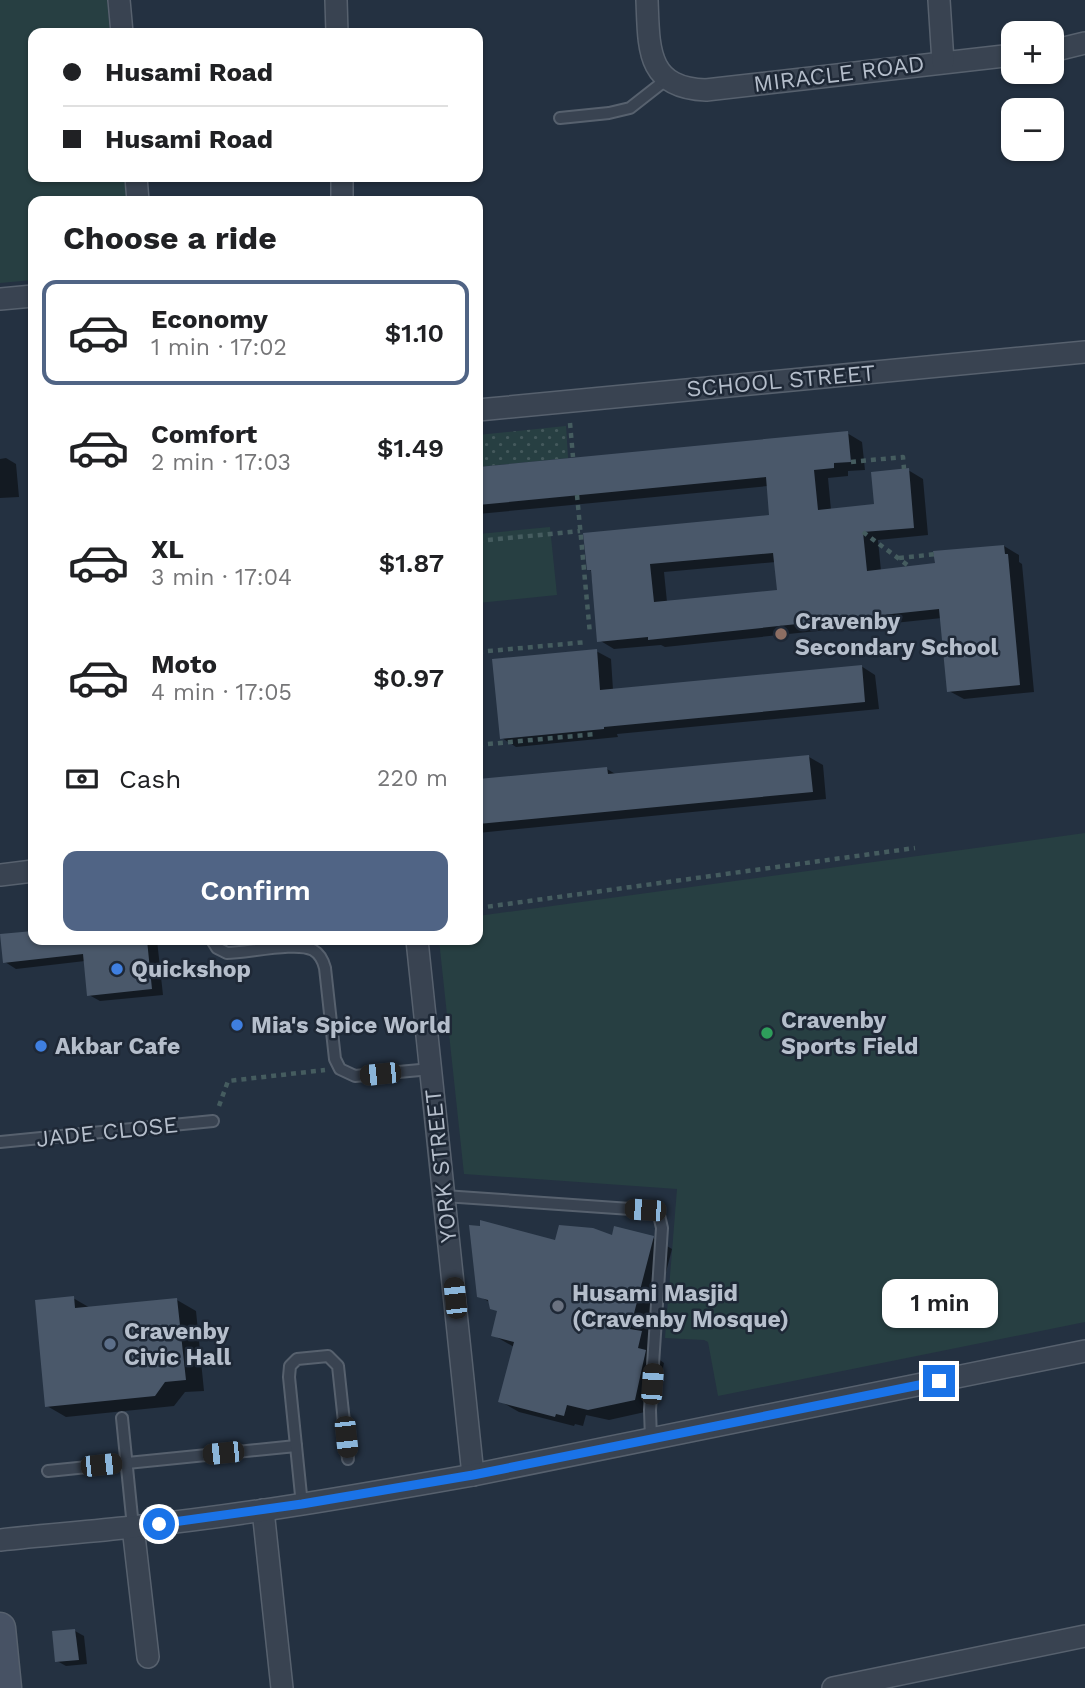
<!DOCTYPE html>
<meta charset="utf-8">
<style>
body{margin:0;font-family:"Work Sans",sans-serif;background:#f6f6f6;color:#202124;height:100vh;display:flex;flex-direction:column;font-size:26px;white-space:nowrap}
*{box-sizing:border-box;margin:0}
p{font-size:23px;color:#757577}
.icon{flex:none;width:38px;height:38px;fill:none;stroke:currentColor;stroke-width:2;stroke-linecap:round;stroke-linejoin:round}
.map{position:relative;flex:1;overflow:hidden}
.side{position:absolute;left:28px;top:196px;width:455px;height:749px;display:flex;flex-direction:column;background:#fff;border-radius:14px;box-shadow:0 2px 5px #0004}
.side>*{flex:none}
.banner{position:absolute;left:28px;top:28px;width:455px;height:154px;border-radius:14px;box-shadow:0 2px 5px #0004;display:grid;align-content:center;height:154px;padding:0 35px;background:#fff}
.tools{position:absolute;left:1001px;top:21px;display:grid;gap:14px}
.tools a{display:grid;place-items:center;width:63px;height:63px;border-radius:14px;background:#fff;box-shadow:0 2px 5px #0004;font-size:35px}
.end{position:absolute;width:32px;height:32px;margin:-16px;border:9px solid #1a73e8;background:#fff;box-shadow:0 0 0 4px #fff}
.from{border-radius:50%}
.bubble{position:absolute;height:49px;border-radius:14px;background:#fff;box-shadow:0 2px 5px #0004;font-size:23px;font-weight:600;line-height:49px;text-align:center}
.car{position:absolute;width:21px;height:42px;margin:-21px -10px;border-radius:9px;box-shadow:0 0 5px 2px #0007;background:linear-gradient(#222 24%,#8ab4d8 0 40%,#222 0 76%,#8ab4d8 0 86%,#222 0)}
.banner b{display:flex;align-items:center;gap:24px;height:66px;font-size:26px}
.banner b+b{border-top:2px solid #e0e0e0}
.banner i{width:18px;height:18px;background:#202124}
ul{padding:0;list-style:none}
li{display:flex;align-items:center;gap:21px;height:105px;margin:0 14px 10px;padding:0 21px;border:4px solid transparent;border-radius:14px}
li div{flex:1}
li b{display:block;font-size:26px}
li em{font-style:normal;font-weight:600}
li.selected{border-color:#506485}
li>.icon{width:63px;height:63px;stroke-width:1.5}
h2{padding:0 35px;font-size:32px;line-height:84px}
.pay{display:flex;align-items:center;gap:18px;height:77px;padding:0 35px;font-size:26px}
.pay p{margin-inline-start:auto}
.action{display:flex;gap:14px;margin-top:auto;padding:14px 35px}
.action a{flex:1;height:80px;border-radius:14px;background:#506485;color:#fff;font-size:28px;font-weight:600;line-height:80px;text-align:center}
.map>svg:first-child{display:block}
.grass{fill:#273f42}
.park{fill:url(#park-dots)}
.shadow{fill:#0007;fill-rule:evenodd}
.building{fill:#4a586a;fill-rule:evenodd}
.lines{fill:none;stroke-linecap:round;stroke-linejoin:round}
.lane-casing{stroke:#57616e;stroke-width:14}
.street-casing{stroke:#57616e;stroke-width:24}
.secondary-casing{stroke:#57616e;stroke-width:33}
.path{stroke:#455c5f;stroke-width:4.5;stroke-dasharray:5 5;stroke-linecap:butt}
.lane{stroke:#394351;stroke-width:10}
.street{stroke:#394351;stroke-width:21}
.secondary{stroke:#475264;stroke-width:30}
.route{stroke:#1a73e8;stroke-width:9}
.education-dot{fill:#8d6e63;stroke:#1e2836;stroke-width:2.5}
.shop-dot{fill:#3f7fe0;stroke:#1e2836;stroke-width:2.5}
.leisure-dot{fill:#2e9e5b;stroke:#1e2836;stroke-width:2.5}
.worship-dot{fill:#6b7280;stroke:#1e2836;stroke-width:2.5}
.service-dot{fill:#5c6f8a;stroke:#1e2836;stroke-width:2.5}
.labels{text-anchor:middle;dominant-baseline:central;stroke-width:5;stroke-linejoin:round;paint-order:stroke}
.street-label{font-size:23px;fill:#b5becb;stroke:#1e2836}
.poi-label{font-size:23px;font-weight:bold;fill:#b5becb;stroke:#1e2836;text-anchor:start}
</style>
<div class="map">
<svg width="1085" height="1688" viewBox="0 0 1085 1688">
<defs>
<pattern id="park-dots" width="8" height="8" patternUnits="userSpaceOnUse" patternTransform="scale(1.75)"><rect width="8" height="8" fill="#273f42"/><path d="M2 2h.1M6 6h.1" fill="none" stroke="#44595c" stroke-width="1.8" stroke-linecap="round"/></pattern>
</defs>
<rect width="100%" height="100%" fill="#243141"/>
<g class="grass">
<path d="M0,0H107L110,33H33V177H124L127,201H33V280L0,283Z"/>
<path d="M550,527L557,595L478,603V534Z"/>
<path d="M1085,833V1322L718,1396L708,1342L704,1340L665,1338L677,1189L464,1174L439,940H478V916Z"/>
</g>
<path class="park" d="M566,426L568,458L478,467V435Z"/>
<g class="shadow">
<path d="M847,433L862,442L865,470L848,471V476L828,478L831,510L876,506L908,470L923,479L928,535L878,540L881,571L936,565L1004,546L1019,555V562L1022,564L1034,692L964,699L949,691L942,618L665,647L661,645L614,649L599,640L591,571L589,569L771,516L768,486L478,514V469ZM776,562L779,592L667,602L664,572Z"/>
<path d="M6,458L16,464L19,497L0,498V459Z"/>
<path d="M596,651L611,659L613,690L861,666L875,675L879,709L617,734L618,737L516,747L502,738Z"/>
<path d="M809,757L823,765L826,799L478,833V781L607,769L617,775Z"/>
<path d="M33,933V940H157L163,995L100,1001L89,995L85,961L16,969L5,962L2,936Z"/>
<path d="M613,1238H653L672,1249L649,1338L660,1344L657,1358L664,1363L654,1410L609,1420L586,1415L583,1426L575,1424L574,1426L519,1412L500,1401L514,1347L493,1335L499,1312L491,1303L479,1296L556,1242Z"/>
<path d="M73,1298L92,1309L177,1300L196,1311L204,1391L185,1392L174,1406L66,1417L47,1406Z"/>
<path d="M75,1631L84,1636L87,1664L66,1666L57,1661Z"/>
</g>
<g class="building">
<path d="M848,431L851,462L834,463V468L814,470L818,510L874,504L871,472L909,468L914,528L863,532L867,571L935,563L933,551L1004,545L1005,554H1008L1020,685L947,692L939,609L648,640V637L597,642L591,570H587L583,533L769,515L766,477L478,505V467ZM773,553L777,590L654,602L650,564Z"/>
<path d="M597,649L600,690L862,665L865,702L604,727V729L500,739L492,659Z"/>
<path d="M809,755L813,792L478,824V779L607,767L608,774Z"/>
<path d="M33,931V940H147L152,989L87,996L83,954L3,963L0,934Z"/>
<path d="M480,1220L555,1240L559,1225L593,1228L612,1235L614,1226L654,1236L630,1329L642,1331L638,1348L646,1350L635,1400L588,1410L567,1405L564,1416L556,1414L555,1417L498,1402L514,1342L491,1336L497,1311L490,1309L488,1300L477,1297L469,1225L480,1226Z"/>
<path d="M74,1296L75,1308L177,1298L186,1380L165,1382L155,1396L45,1407L35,1300Z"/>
<path d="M75,1629L79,1660L55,1662L52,1631Z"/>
</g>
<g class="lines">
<g class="lane-casing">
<g id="lane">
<path d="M560,118L609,113L630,108L667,79"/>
<path d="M212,940L217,948L227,953C247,953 297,941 313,950C320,954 323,960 325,968L335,1059L340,1069L355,1076L431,1069"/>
<path d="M0,1142L213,1121"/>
<path d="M444,1196L645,1210L659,1215L662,1228L650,1410L651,1439"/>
<path d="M122,1418L133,1527"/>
<path d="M48,1471L296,1446"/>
<path d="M302,1505L289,1377L290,1366L297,1359L328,1356L338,1366L348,1459"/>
</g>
</g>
<g class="street-casing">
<g id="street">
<path d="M119,0L122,33"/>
<path d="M336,0L337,33"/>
<path d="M647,0C649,48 646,88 706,90L1013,55"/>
<path d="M939,0L943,62"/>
<path d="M1052,51L1085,43"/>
<path d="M136,177L138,201"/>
<path d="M342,177V201"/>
<path d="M0,299L33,296"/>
<path d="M478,410L1085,352"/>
<path d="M0,875L33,871"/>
<path d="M417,940L473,1475"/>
<path d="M263,1510L282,1688"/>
<path d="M133,1527L148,1657"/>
<path d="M0,1540C44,1535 88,1532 132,1527C247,1515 360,1495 473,1475L1085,1351"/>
<path d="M833,1688L1085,1636"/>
</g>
</g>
<g class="secondary-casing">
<path id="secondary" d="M0,1628L6,1688"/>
</g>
<g class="path">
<path d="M570,423L573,457"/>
<path d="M851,462L903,457L904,469"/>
<path d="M577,495L590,634"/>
<path d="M863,532L910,567"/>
<path d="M478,541L580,531"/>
<path d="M899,558L937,554"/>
<path d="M478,652L587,642"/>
<path d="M478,745L596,734"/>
<path d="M478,908L915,848"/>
<path d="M219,1106L228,1081L325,1070"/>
</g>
<use href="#lane" class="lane"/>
<use href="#street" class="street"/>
<use href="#secondary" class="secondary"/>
</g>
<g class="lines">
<path class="route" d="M159,1524L302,1504L473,1475L939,1381"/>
</g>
<circle class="education-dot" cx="781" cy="634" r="7"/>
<g class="shop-dot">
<circle cx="117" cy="969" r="7"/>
<circle cx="237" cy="1025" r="7"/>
<circle cx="41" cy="1046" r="7"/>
</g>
<circle class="leisure-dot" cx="767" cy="1033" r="7"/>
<circle class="worship-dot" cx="558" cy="1306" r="7"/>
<circle class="service-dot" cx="110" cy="1344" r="7"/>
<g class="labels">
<g class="street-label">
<text transform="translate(839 74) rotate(-7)">MIRACLE ROAD</text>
<text transform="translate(781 381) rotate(-5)">SCHOOL STREET</text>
<text transform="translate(107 1132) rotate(-6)">JADE CLOSE</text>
<text transform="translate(441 1166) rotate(-96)">YORK STREET</text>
</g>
<g class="poi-label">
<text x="795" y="621">Cravenby<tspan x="795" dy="26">Secondary School</tspan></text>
<text x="131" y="969">Quickshop</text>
<text x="781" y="1020">Cravenby<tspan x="781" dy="26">Sports Field</tspan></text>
<text x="251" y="1025">Mia's Spice World</text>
<text x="55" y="1046">Akbar Cafe</text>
<text x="572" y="1293">Husami Masjid<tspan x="572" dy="26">(Cravenby Mosque)</tspan></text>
<text x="124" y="1331">Cravenby<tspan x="124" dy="26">Civic Hall</tspan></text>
</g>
</g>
</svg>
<div class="tools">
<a>+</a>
<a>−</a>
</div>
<i class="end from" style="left:159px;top:1524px"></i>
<i class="end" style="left:939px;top:1381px"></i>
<div class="bubble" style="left:882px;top:1279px;width:116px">1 min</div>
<i class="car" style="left:380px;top:1074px;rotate:264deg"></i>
<i class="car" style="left:645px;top:1210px;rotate:274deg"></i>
<i class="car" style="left:455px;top:1298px;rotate:354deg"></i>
<i class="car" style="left:652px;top:1384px;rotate:4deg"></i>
<i class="car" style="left:346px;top:1437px;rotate:174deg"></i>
<i class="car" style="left:223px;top:1453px;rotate:264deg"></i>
<i class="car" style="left:101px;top:1465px;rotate:84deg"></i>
<div class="banner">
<b><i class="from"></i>Husami Road</b>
<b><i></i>Husami Road</b>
</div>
<section class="side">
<h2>Choose a ride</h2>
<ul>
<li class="selected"><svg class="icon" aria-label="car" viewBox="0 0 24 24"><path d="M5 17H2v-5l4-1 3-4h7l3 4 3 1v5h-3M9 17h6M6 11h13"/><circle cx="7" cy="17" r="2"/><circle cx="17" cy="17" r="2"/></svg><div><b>Economy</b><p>1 min · 17:02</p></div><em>$1.10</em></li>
<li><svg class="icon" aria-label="car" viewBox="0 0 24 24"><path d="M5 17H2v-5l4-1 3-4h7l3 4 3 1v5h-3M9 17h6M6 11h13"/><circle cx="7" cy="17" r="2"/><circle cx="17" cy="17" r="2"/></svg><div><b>Comfort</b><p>2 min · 17:03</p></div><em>$1.49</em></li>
<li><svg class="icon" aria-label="car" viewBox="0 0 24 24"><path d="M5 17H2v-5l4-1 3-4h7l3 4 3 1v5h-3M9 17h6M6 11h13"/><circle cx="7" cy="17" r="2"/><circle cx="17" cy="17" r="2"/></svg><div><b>XL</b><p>3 min · 17:04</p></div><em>$1.87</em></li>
<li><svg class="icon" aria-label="car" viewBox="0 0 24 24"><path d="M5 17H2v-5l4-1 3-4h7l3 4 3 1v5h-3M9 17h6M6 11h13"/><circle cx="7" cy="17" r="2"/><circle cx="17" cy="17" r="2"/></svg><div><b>Moto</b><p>4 min · 17:05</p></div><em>$0.97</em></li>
</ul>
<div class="pay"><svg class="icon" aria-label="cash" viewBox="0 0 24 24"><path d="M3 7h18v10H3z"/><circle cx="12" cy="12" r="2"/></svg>Cash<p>220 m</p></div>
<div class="action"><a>Confirm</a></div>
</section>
</div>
